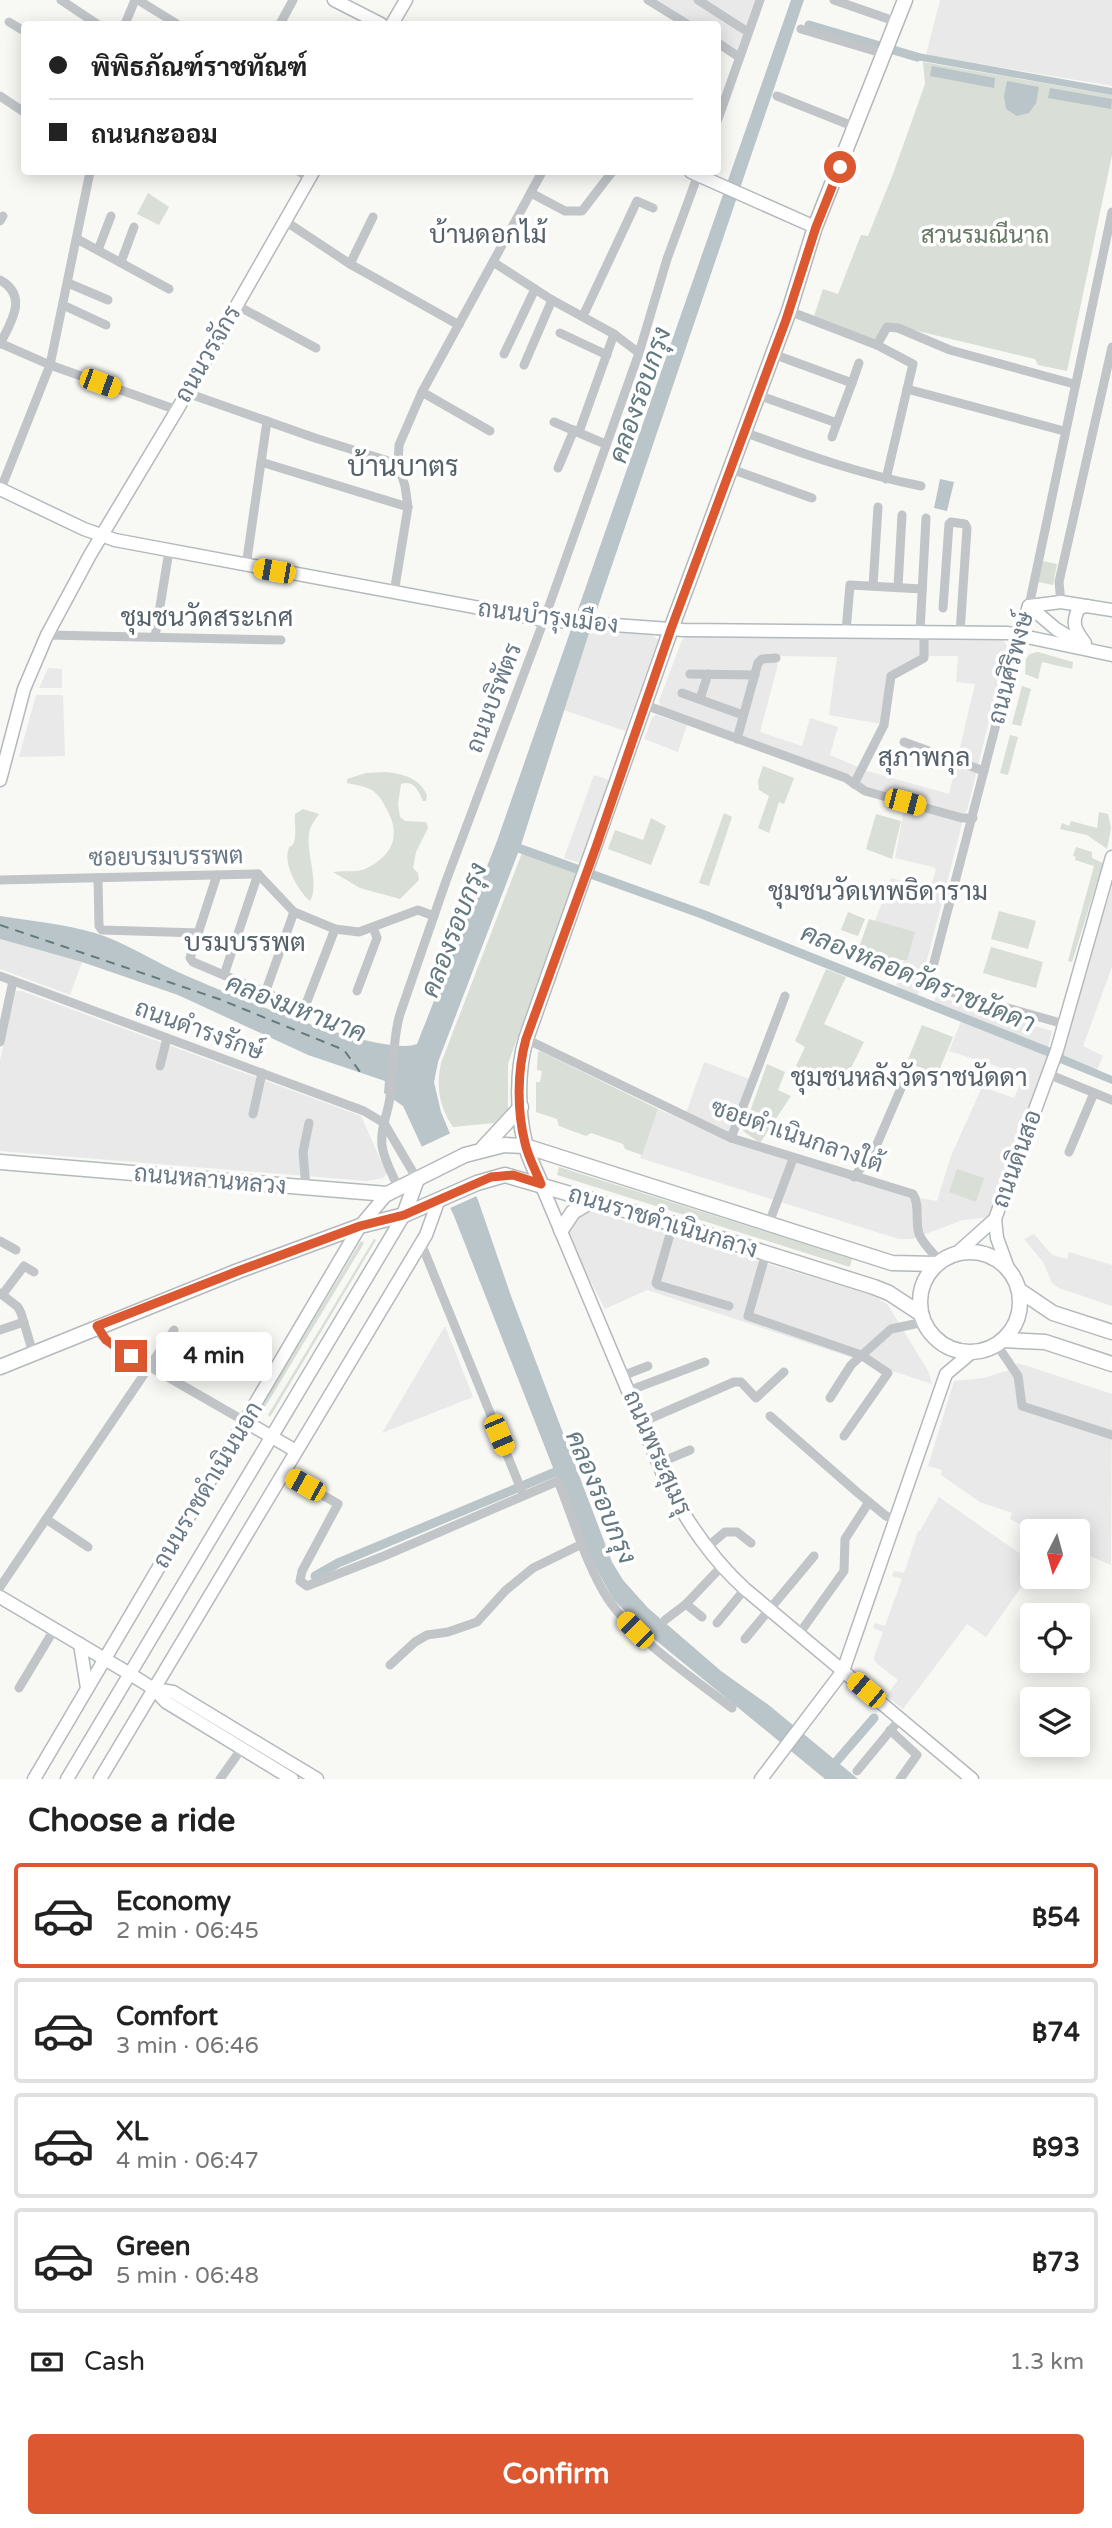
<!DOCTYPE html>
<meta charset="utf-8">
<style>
body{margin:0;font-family:"Varela Round",Sarabun,sans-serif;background:#f6f6f6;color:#222;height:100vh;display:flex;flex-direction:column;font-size:26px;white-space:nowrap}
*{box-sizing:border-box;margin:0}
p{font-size:23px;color:#767676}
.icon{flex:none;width:38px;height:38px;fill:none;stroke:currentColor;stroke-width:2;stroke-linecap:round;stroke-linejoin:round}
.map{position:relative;height:1779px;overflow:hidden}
.side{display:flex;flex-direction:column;background:#fff;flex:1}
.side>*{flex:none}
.top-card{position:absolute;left:21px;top:21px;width:700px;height:154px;border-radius:7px;box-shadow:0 4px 18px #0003;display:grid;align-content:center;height:154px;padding:0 28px;background:#fff}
.needle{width:46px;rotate:186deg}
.controls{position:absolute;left:1020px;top:1519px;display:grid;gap:14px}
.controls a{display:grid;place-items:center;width:70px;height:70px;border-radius:7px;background:#fff;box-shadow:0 4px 18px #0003;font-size:35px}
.end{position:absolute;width:32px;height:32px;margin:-16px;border:9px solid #dc5831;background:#fff;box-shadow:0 0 0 4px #fff}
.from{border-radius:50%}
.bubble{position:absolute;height:49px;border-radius:7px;background:#fff;box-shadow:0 4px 18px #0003;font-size:23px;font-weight:700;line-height:49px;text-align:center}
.car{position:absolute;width:21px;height:42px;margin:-21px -10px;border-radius:9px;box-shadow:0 0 5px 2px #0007;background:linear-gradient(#f5c518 24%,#345 0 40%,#f5c518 0 76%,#345 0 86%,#f5c518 0)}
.top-card b{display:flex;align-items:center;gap:24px;height:66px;font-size:26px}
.top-card b+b{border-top:2px solid #e0e0e0}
.top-card i{width:18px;height:18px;background:#222}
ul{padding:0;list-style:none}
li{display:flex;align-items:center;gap:21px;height:105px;margin:0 14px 10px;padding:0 14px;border:4px solid #e0e0e0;border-radius:7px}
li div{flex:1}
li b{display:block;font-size:26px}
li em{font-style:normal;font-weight:700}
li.selected{border-color:#dc5831}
li>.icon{width:63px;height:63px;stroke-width:1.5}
h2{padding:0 28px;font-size:32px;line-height:84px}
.pay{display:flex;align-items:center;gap:18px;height:77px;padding:0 28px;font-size:26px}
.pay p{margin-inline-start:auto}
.primary-button{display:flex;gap:14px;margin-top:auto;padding:14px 28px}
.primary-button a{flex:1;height:80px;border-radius:7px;background:#dc5831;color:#fff;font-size:28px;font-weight:700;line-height:80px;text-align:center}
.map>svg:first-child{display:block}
.built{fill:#e8e9e8;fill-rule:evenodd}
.green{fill:#d9ded6}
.water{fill:#bac5c9}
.pier{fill:#f8f8f5}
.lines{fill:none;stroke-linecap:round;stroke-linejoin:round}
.canal{stroke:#bac5c9;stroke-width:9}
.ferry{stroke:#637980;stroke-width:2;stroke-dasharray:9 7;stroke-linecap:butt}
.secondary-casing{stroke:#b3b9bd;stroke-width:15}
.primary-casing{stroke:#b4b9bc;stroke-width:17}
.street{stroke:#c1c5c8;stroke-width:9}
.secondary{stroke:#fff;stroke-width:12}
.primary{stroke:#fff;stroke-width:14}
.route{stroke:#dc5831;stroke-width:9}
.labels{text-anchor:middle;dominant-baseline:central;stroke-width:7;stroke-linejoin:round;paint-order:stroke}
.park-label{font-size:24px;fill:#667763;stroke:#fff}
.street-label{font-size:24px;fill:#687885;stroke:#fff}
.neighbourhood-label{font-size:26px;fill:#56616a;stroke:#fff}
.water-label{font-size:26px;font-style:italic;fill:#637980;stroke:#fff}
.quarter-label{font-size:28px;fill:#56616a;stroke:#fff}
</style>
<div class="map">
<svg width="1112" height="1779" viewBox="0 0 1112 1779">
<rect width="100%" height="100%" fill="#f8f8f5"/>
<g class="built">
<path d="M645,0H755L735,56L718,45V24H685Z"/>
<path d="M940,0H1112V86L926,55Z"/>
<path d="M589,631L652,635L658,640L625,731L564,710Z"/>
<path d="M690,635L1002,637L1007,647L967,811L962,815L867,788L851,775L662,709L659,701L682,640ZM778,656L837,657L829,715L882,724L889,672L920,656H958L956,682L975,684L949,794L867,771L830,755L838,727L810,718L802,746L760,732L777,668Z"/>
<path d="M48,668L62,669V688H39Z"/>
<path d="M36,695H63L65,756L19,757Z"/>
<path d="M656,715L687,725L678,752L644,739L652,718Z"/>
<path d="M594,775L609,780L580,863L564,858Z"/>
<path d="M905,804L961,822L962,824L918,995L896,986L911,936L874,924L891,878L930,889L936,869L933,867L895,858Z"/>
<path d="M1112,886V967L1083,1046L1103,1056L1097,1070L1059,1053Z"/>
<path d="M0,939L82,962L70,995L0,969Z"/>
<path d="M16,991H22L361,1116L386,1172V1175L383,1178L366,1181L0,1151V1060Z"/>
<path d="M936,996L1052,1031L1048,1048L934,1001Z"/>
<path d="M962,1019L1052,1057L1043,1081L1039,1080L992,1217L963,1220L912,1239H899L640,1158L658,1109L720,1137L784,1159L908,1196L937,1201L951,1156L982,1087L1014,1098L1024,1075L949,1051Z"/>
<path d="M704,1062L752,1080L731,1135L686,1113Z"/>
<path d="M584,1209L872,1295L888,1305L928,1371L932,1384L647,1290L605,1309L568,1238L571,1217Z"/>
<path d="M1034,1234L1052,1255L1067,1259L1069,1252L1112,1265V1306L1059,1288L1052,1283L1043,1262L1024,1239Z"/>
<path d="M445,1326L473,1397L382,1433Z"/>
<path d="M1018,1363L1112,1394L1111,1565L1078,1551V1531H1033L1010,1519L1012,1513L980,1502L941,1475L942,1470L928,1466L954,1381L984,1378L1009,1370Z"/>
<path d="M939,1497L1032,1562V1572L986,1637L967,1624L903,1709L886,1696L898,1680L875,1662L874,1657L883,1632L873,1628L875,1623L885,1626L902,1579L892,1576L894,1571L904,1573L918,1531H920Z"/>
</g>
<g class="green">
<path d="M923,62L1112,95V155L1067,371L1038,365L1035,359L888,324L873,342L813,319L823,289L838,294L861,235L868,236L893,174L925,84Z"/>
<path d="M148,193L169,207L159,225L137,214Z"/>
<path d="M1043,561L1057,564L1053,585L1038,582Z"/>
<path d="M1038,652L1073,662L1072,669L1042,662L1038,679L1025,674C1027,662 1022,654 1038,652Z"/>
<path d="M1022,686L1031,689L1021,726L1012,724Z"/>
<path d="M1010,735L1018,737L1008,775L1000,773Z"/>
<path d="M763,766L794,778L784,804L779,802L769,833L758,828L769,796L759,790L758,781Z"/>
<path d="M386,772C404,774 419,778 427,795L426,801H423C418,790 414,780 401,784L398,804L400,817L405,821L426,822L428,828L416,852L413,868L418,873L419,880L400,899L360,888L333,872C343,870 355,873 365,869C393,856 402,835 386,808C383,802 379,795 373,791C366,786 355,785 347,783V779L366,773Z"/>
<path d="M303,809L319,814C315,820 310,826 309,834C306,853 320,886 310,901C299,892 284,866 288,851C290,843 291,849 294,842C297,833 294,822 295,814Z"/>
<path d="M1099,812L1108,814L1111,828L1107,849L1087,835L1060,829L1062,823L1069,826L1071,821L1097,828Z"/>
<path d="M724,813L732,817L709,886L699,883Z"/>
<path d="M876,814L901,821L892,859L866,849Z"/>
<path d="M651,818L666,826L651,865L608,849L615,830L643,840Z"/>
<path d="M1076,847L1092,852V858L1103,863L1072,962L1068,961L1094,866L1075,860L1076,857L1073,856Z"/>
<path d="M522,853L576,873L508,1064V1109L494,1123L453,1127C439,1106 436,1087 441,1063Z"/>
<path d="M999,911L1036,921L1028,949L991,939Z"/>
<path d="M848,912L865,919L858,936L841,930Z"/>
<path d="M869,919L915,932L907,960L872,961L856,956Z"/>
<path d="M991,947L1043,962L1036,988L983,973Z"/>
<path d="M826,969L846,977L824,1024L864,1042L840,1090L796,1066L805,1047L795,1041Z"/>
<path d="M922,1025L953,1037L937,1075L907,1062Z"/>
<path d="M540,1051L658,1109L642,1155L625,1149L623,1144L591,1133L586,1136L559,1126L557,1119L536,1112V1082H540L542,1071L537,1070L538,1052Z"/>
<path d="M767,1064L785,1072L778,1090L791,1096L760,1143L743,1131Z"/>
<path d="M559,1167L852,1259L850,1267L557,1175Z"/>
<path d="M957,1169L984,1178L976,1202L949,1192Z"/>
<path d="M374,1239L376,1240L270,1417L268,1415Z"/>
<path d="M361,1241L364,1243L262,1412L259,1410Z"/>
</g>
<g class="water">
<path d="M791,0H804L589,633L521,845L438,1062L434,1082L441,1112L478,1200L511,1296L612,1562L623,1580L648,1608L721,1671L770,1706L858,1779H825L642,1629L613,1599L583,1544L454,1216L403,1106L384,1093L385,1081L308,1055L178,995L82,962L0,939V916C31,921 65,924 95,933C122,941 152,960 178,972C218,990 380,1058 417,1044L497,841Z"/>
<path d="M907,51L1112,88V95L905,58Z"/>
<path d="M932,66L995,78L994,88L930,76Z"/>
<path d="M1007,81L1039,87L1036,103L1029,113L1017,116L1006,109L1004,96Z"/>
<path d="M1050,88L1112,99L1111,109L1048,98Z"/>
<path d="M940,479L954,482L947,511L934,508Z"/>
<path d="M1063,1055L1112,1076V1084L1060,1063Z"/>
</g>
<path class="pier" d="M453,1132L479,1195L448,1209L419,1148Z"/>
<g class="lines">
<g class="canal">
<path d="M809,25L917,57"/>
<path d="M510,845L702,914L1059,1056"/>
<path d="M315,1576L338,1563L565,1468"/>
<path d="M829,1770L874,1718"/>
</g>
<path class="ferry" d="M0,925L219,999L344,1050L360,1072"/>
<g class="secondary-casing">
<g id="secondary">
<path d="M334,0L381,24"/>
<path d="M392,24L406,0"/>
<path d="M691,172L815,227"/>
<path d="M0,489L84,529L115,540L544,620L684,630L1008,633L1112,655"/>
<path d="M1029,606L1061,602L1112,610"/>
<path d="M1029,606L1056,629L1083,645"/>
<path d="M1019,636L1029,606"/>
<path d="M1085,643C1075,630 1071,623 1079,608L1087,606"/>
<path d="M0,780L24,689L47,635L90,555L177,410L313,172"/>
<path d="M541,1184L668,1486C689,1525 712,1559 745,1589L972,1779"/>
<path d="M995,1219L997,1238L1008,1268"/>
<path d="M957,1253L995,1219L1057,1050L1112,857"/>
<path d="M246,1422L296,1451"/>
<path d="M0,1597L130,1674L154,1689L166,1702L292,1779"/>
<path d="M80,1644L87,1688"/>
<path d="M154,1689L173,1692L317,1779"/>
<path d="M34,1779L360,1226L387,1194"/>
<path d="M67,1779L404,1215"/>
<path d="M100,1779L426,1235L438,1202"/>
<path d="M761,1779L843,1671L946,1374L972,1352"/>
</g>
</g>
<g class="primary-casing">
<g id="primary">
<path d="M483,1148L521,1107"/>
<path d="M0,1162L387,1194L465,1155L504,1145L525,1146L892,1263L937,1264"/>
<path d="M541,1184C536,1171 528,1157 525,1143C517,1111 517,1070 526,1039L671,629L789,311L815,227L905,0"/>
<path d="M404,1215L417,1179"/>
<path d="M561,1230L573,1212L593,1200"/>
<circle cx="970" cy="1302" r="50"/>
<path d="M1019,1290L1053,1313L1112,1332"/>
<path d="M1003,1340L1045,1342L1112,1364"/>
<path d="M0,1367L238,1271L360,1226L404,1215L477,1183L505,1175L673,1224L874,1287L889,1293L921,1314"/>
</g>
</g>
<g class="street">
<path d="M61,0L97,24"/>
<path d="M138,0L177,24"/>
<path d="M648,0L687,24"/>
<path d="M698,0L748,32"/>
<path d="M834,0L897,22"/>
<path d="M9,22L24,31"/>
<path d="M125,24L135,0"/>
<path d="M280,24L293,0"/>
<path d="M801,29L885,54"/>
<path d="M718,43L739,57"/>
<path d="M0,96L24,112"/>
<path d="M777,96L855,127"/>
<path d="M718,119L760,0"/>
<path d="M300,172L309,179"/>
<path d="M531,193L565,211H582L612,172"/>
<path d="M0,221L3,216"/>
<path d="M285,221L350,264L459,325"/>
<path d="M77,239L169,289"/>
<path d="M98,250L111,216"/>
<path d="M121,262L134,227"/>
<path d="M493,262L552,300L614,334L639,353"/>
<path d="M350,264L373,217"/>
<path d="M0,280C29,296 11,322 0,344"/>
<path d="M68,283L108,300"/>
<path d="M63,305L106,325"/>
<path d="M236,305L316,348"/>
<path d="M789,311L877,345L913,364L886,479"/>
<path d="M583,316L637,201L653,208"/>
<path d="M560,333L607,355"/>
<path d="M0,343L50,365L177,410"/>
<path d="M877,345L887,327L898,328L950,350L1074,384"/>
<path d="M504,354L535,289"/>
<path d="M524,365L552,300"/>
<path d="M852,383L859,363"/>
<path d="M907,389L1064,431"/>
<path d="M422,392L490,431"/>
<path d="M187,393L315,438L398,464"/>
<path d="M758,395L837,423L852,383L773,354"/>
<path d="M554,422L605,444"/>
<path d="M579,432L614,334"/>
<path d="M744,432C803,454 860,474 921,486"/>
<path d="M832,437L837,423"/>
<path d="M261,462L408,507"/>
<path d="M558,468L574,430"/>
<path d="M731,469L812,498"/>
<path d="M0,491L50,365L90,172"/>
<path d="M246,566L267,421"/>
<path d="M873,586L878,507"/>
<path d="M898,587L902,515"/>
<path d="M394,593L408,507L405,486L398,464L399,445L422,392L542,172"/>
<path d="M1061,602L1059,582L1112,347"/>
<path d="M1029,606L1112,212"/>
<path d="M943,608L949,524L951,522L965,524L967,528L960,633"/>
<path d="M846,631L850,585L922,589"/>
<path d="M920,632L926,518"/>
<path d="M47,635L281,640"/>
<path d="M1019,636L929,982L933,987L1064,1024"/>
<path d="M155,637L169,551"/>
<path d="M690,674L755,675"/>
<path d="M682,693L743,715"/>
<path d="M700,699L708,674"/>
<path d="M645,705L846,778L865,791L962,818H973"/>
<path d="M737,739L758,663L762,659L776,658"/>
<path d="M904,742L984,771"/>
<path d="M854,784L884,725L891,676L924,658V632"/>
<path d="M217,875L190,958L193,962L304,1009L335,929"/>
<path d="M98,878L99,926L102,930L199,933"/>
<path d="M0,880L258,874L294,912L335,929L359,932L418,910L434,916"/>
<path d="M224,975L258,874"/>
<path d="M0,976L364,1111L384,1123L417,1179"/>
<path d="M357,991L377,938L373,927"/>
<path d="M265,993L294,912"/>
<path d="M526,1039L731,1138L913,1194C920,1204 915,1221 919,1234C923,1244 933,1253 940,1261"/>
<path d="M0,1042L13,981"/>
<path d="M160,1066L167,1038"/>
<path d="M1048,1074L1112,1100"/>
<path d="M253,1114L262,1073"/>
<path d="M731,1138L785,996"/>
<path d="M1069,1152L1094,1093"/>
<path d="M854,1177L874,1151L902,1086"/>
<path d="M398,1187C392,1174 384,1160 382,1146C380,1128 388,1114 390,1097C394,1069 392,1041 400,1014L446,881L544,620L639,353L667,259L699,172"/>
<path d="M306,1188L303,1152L309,1123"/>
<path d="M769,1223L793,1159"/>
<path d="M673,1224L656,1283L658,1285L729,1306"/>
<path d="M0,1241L16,1250"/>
<path d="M421,1243L523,1494"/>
<path d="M766,1253L748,1316L861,1355L888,1373L844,1436"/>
<path d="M0,1293L18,1307L21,1313L33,1353"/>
<path d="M2,1295L24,1266L34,1272"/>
<path d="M97,1327L102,1336L112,1345L246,1422"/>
<path d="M0,1330L24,1322"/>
<path d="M997,1345L1018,1376L1022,1406L1112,1435"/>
<path d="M622,1376L648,1366"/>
<path d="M628,1391L705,1362"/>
<path d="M830,1398L851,1365L891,1329L924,1322"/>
<path d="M770,1416L858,1493L886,1516L896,1520"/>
<path d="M642,1422L734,1382H741L756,1398L784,1372"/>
<path d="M659,1463L690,1450"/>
<path d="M283,1472L338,1504L302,1571L300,1581L307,1586L384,1556L558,1481C574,1520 585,1563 608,1599C635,1639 693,1678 732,1708"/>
<path d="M46,1519L88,1547"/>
<path d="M706,1548L725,1532H737L751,1543"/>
<path d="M0,1587L174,1330"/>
<path d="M686,1604L702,1617"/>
<path d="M665,1620L686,1604L722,1566"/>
<path d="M717,1623L745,1589"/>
<path d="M799,1634L844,1571L845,1539L869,1502"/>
<path d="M745,1639L814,1556"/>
<path d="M390,1665L415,1642L427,1635L448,1632L477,1622L505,1591L533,1568L582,1544"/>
<path d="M19,1688L55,1628"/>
<path d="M890,1730L917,1755L900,1779"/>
<path d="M857,1771L900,1719"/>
<path d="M220,1779L242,1748"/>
</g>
<use href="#secondary" class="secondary"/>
<use href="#primary" class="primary"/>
</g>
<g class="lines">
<path class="route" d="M131,1356L106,1340L97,1326L238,1271L360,1226L404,1215L491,1177L513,1175L541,1184C536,1171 528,1157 525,1143C517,1111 517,1071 526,1039L596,847L671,629L786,320L816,227L840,167"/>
</g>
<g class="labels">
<g class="park-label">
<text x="985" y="235">สวนรมณีนาถ</text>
</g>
<g class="street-label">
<text transform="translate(208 354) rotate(-60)">ถนนวรจักร</text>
<text transform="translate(548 617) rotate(7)">ถนนบำรุงเมือง</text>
<text transform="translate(1011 668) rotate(-75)">ถนนศิริพงษ์</text>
<text transform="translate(494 698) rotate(-69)">ถนนบริพัตร</text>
<text transform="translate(166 857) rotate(-1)">ซอยบรมบรรพต</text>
<text transform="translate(199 1030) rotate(20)">ถนนดำรงรักษ์</text>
<text transform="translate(797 1136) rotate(19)">ซอยดำเนินกลางใต้</text>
<text transform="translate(1017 1159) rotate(-70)">ถนนดินสอ</text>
<text transform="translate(210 1180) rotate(5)">ถนนหลานหลวง</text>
<text transform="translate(663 1222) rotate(17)">ถนนราชดำเนินกลาง</text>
<text transform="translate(657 1453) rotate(66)">ถนนพระสุเมรุ</text>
<text transform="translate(208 1485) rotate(-59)">ถนนราชดำเนินนอก</text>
</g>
<g class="neighbourhood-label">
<text x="488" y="234">บ้านดอกไม้</text>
<text x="207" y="617">ชุมชนวัดสระเกศ</text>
<text x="924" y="757">สุภาพกุล</text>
<text x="878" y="891">ชุมชนวัดเทพธิดาราม</text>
<text x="245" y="942">บรมบรรพต</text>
<text x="909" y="1077">ชุมชนหลังวัดราชนัดดา</text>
</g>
<g class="water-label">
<text transform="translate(640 395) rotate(-71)">คลองรอบกรุง</text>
<text transform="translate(454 930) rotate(-69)">คลองรอบกรุง</text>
<text transform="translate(918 978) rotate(22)">คลองหลอดวัดราชนัดดา</text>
<text transform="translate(296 1008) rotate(21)">คลองมหานาค</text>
<text transform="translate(601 1497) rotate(67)">คลองรอบกรุง</text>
</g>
<g class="quarter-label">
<text x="403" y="467">บ้านบาตร</text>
</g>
</g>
</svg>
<div class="controls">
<a><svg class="needle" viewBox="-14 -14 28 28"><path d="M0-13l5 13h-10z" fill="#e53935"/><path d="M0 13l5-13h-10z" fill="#767676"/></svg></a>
<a><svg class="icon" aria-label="locate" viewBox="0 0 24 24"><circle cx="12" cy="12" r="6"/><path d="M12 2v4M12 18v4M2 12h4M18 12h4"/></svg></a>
<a><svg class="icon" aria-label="layers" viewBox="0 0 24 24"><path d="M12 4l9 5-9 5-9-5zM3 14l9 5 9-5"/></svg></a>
</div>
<i class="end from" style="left:840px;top:167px"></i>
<i class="end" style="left:131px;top:1356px"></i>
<div class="bubble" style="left:156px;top:1332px;width:116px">4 min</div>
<i class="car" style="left:100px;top:383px;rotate:110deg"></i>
<i class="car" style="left:274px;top:571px;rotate:280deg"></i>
<i class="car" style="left:905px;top:802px;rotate:105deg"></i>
<i class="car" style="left:499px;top:1435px;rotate:157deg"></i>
<i class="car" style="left:305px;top:1485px;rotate:299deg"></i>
<i class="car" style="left:635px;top:1630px;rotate:315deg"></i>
<i class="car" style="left:866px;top:1690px;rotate:310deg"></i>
<div class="top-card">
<b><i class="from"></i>พิพิธภัณฑ์ราชทัณฑ์</b>
<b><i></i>ถนนกะออม</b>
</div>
</div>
<section class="side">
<h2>Choose a ride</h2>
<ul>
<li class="selected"><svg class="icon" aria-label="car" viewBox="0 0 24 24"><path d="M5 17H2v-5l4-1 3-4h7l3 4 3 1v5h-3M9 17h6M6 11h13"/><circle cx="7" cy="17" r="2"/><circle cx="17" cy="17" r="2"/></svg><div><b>Economy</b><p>2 min · 06:45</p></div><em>฿54</em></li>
<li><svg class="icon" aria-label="car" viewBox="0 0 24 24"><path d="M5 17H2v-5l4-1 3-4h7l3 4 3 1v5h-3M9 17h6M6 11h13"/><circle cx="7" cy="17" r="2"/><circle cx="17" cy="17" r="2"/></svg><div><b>Comfort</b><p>3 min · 06:46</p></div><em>฿74</em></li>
<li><svg class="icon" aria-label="car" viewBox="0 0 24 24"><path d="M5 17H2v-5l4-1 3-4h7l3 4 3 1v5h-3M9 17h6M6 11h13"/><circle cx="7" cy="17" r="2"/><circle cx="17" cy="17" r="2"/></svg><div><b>XL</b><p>4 min · 06:47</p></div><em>฿93</em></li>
<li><svg class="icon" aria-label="car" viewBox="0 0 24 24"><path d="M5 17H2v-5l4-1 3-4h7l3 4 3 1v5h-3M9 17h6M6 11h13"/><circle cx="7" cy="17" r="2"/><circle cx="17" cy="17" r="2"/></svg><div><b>Green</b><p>5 min · 06:48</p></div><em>฿73</em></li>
</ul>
<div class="pay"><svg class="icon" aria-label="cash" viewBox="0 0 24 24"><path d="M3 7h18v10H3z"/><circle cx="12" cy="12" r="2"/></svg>Cash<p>1.3 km</p></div>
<div class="primary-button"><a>Confirm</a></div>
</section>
